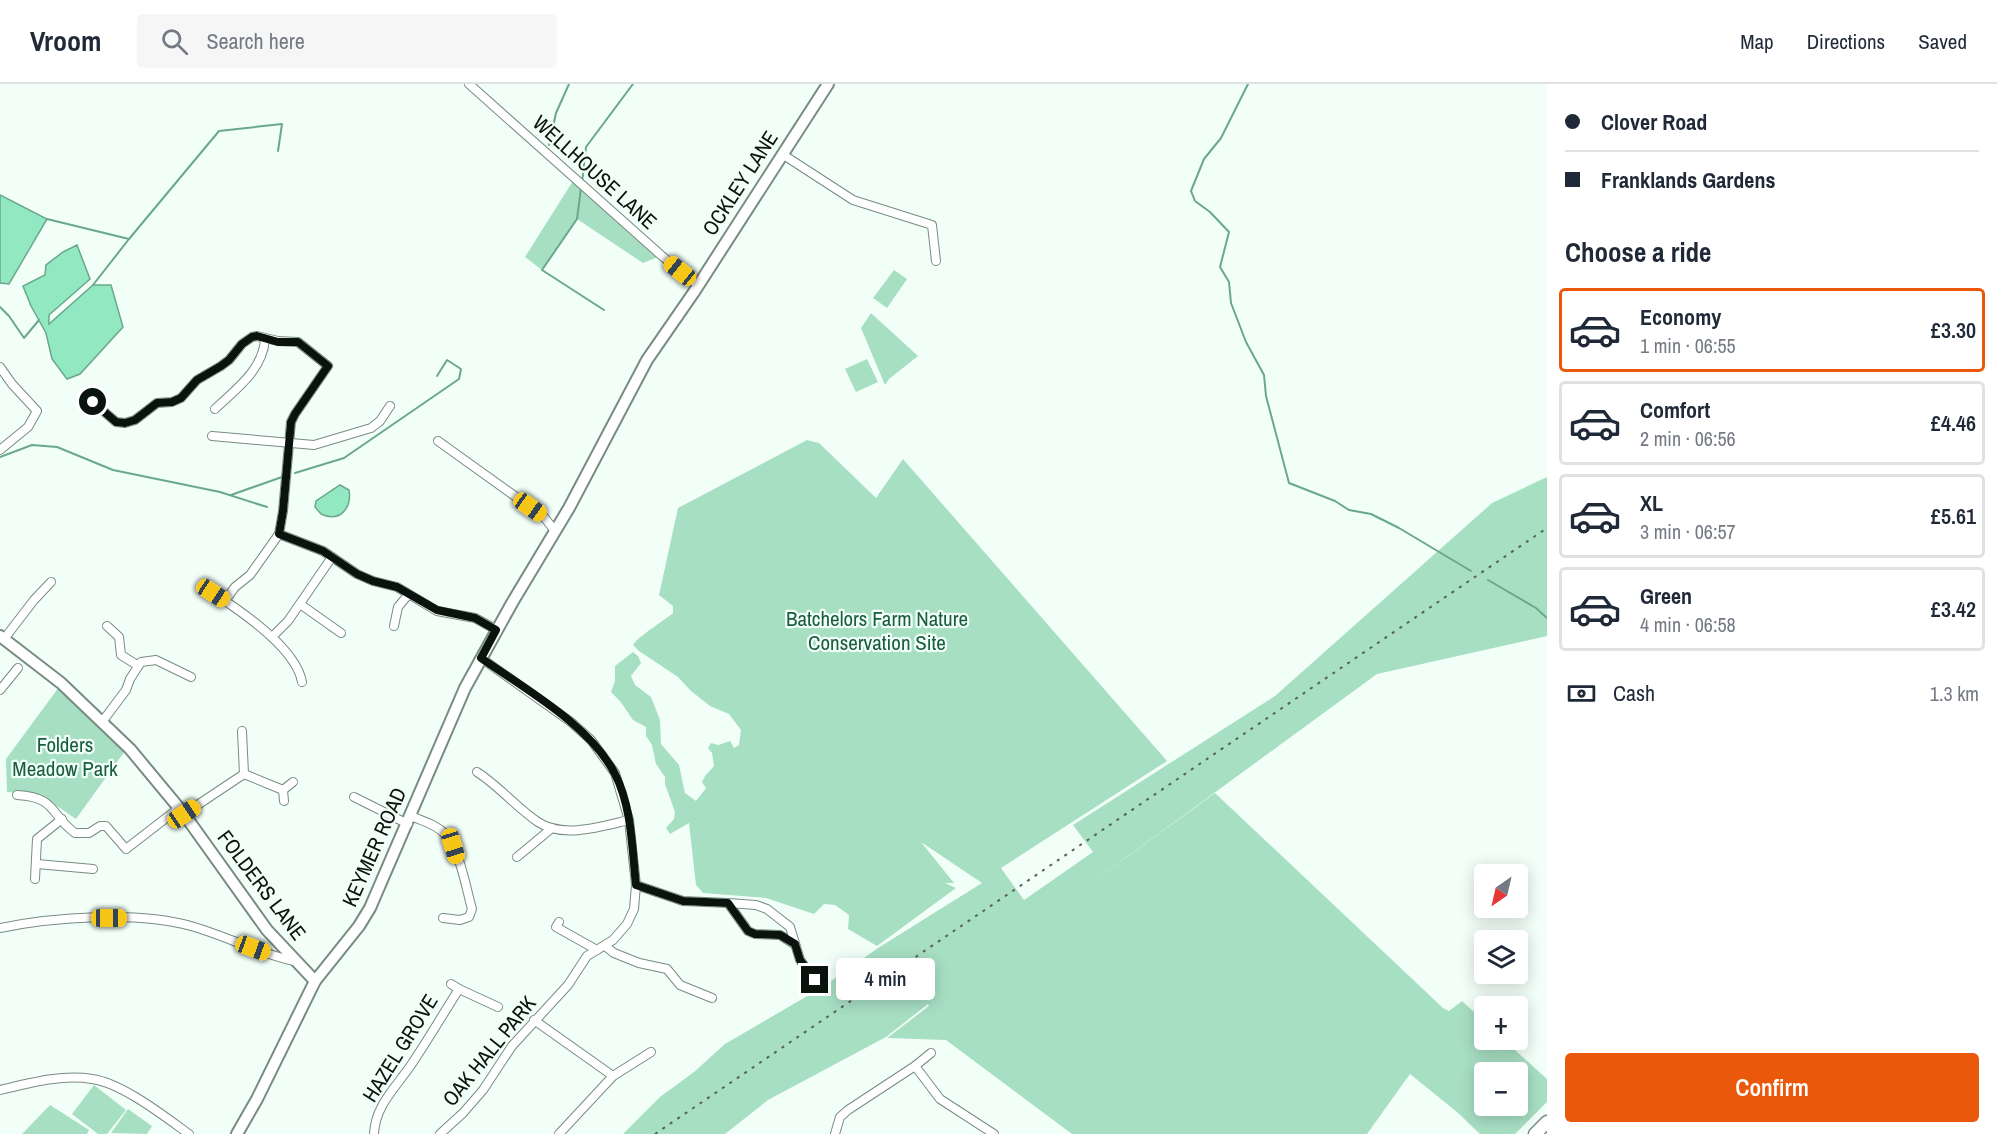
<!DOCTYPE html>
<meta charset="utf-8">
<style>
body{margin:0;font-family:"Archivo Narrow",sans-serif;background:#f6f6f7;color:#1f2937;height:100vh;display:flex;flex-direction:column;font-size:22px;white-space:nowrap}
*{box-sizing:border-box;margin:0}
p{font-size:20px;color:#747a83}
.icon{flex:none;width:33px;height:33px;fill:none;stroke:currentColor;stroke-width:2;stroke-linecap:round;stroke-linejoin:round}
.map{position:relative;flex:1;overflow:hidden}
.side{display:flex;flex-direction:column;background:#fff;width:450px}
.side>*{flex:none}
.guide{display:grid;align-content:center;height:132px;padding:0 18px;background:#fff}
.needle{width:39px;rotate:214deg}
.tools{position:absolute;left:1474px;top:780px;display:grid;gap:12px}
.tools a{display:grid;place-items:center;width:54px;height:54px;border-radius:6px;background:#fff;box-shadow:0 3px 15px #0003;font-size:30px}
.end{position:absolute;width:27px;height:27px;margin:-14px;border:8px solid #0b130f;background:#fff;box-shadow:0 0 0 3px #fff}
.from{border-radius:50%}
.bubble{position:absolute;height:42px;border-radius:6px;background:#fff;box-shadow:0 3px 15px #0003;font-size:20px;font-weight:600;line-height:42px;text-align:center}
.car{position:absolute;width:18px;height:36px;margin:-18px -9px;border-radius:8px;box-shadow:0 0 4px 2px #0007;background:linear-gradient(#f5c518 24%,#345 0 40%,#f5c518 0 76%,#345 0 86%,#f5c518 0)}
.guide b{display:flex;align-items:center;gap:21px;height:57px;font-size:22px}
.guide b+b{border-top:2px solid #e0e1e3}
.guide i{width:15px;height:15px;background:#1f2937}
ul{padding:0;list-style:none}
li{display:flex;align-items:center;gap:18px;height:84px;margin:0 12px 9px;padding:0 6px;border:3px solid #e0e1e3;border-radius:6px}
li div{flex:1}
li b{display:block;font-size:22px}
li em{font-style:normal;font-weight:600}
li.active{border-color:#ea580c}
li>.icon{width:54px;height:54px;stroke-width:1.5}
h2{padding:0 18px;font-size:27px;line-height:72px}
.pay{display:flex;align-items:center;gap:15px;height:66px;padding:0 18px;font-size:22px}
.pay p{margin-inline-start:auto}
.cta{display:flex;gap:12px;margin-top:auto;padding:12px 18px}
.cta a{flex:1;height:69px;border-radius:6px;background:#ea580c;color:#fff;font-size:24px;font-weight:600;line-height:69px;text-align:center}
header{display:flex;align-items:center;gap:36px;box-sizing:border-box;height:84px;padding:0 30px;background:#fff;border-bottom:2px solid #e0e1e3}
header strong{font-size:28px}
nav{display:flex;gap:33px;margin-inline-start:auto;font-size:21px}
.search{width:420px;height:54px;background:#f6f6f7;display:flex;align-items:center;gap:15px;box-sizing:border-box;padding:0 21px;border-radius:6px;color:#747a83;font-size:22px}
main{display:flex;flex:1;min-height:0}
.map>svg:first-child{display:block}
.green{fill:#a7dfc3;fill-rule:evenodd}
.water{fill:#92e8c1;stroke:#6aa88c;stroke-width:1.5}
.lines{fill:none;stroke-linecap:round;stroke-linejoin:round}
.stream{stroke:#6aa88c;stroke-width:2}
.street-casing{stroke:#788c82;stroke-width:10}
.secondary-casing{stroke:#788c82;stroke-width:14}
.primary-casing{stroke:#788c82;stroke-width:15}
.street{stroke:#fff;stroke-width:8}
.secondary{stroke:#fff;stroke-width:10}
.primary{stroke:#fff;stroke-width:12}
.rail{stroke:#57615c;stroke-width:2;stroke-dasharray:3 6;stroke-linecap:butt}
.route{stroke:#0b130f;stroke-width:8}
.labels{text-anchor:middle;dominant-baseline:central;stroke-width:4.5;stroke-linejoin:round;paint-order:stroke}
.street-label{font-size:21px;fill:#0b130f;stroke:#f2fff8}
.park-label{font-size:21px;fill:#1a5c42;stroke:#f2fff8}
</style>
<header>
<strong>Vroom</strong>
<div class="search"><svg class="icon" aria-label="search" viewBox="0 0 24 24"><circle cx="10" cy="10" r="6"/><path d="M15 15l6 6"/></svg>Search here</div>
<nav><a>Map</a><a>Directions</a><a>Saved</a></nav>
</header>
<main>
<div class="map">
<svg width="1547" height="1050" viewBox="0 0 1547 1050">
<rect width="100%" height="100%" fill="#f2fff8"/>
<g class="green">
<path d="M573,97L658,173L643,179L577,135L542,186L525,173Z"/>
<path d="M894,186L907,195L887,224L873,214Z"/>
<path d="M871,229L918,272L889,295L885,301L861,244Z"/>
<path d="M867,275L878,298L856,308L845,285Z"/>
<path d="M807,356L819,359L876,414L903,375L1167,677L1001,784L1024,816L1093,768L1073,741L1275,612L1492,419L1547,393V552L1377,590L1065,818L1215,709L1443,924L1449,927L1462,917L1485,938V956H1504L1547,995V1018L1515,1050H1480L1457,1028L1410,990L1367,1050H1072L946,956L887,954L929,922L928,920L886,953L768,1016L725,1050H623L660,1013L694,988L725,960L821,904L878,864L982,799L921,758L954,799H945L956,804L877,862L848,845L849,831L835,821L824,820L814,830L766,814L703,809L696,801L689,739L670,750L666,744L674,735L675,728L665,700V693L656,680L652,661L646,652V643L633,636L620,617L611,608L615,597V582L633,568L638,572L641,579L631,592L635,601L651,613L660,636L661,660L679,681L685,709L696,717L706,704L702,698L705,692L714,682L712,669L708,664L711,659L718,661L730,657L734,664L739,661L741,646L729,630L710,622L691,607L678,593L639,567L633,561C636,554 665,536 673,529V522L659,511L678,424ZM1485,988H1518V1022H1485Z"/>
<path d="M59,603L125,667L76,735C47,715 43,711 7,708L6,675Z"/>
<path d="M94,1001L126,1026L107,1050H98L72,1030Z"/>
<path d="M50,1021L89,1046L87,1050H22Z"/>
<path d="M128,1025L152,1042L147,1050L111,1049Z"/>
</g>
<g class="water">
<path d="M0,111L47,135L9,200L0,199Z"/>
<path d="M77,161L90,195L49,231V240L93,201H111L123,243L80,290L67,295L52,275L46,249L31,222L23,202L45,191L46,181L63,168Z"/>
<path d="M340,401L349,406C352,424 340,439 321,430L315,423L316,417Z"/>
</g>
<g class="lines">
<g class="stream">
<path d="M1248,0L1221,54L1204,75L1191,107L1195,117L1210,128L1229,148L1220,183L1229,198L1231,219L1246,258L1264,291L1266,312L1289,399L1335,417L1349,426L1371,430L1399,444L1471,487"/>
<path d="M549,61L556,29L569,0"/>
<path d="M582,99L586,63L633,0"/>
<path d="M581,104L577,135L542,186L604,226"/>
<path d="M47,135L129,155"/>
<path d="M93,201L129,155L219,47L282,40L278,67"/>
<path d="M0,223L9,232L24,254L39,236"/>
<path d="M0,373L32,361L57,363L113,386L220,408L267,423"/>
<path d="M295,389L344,374L459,295L461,285L447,276L437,292"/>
<path d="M231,411L282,393"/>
<path d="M1488,496L1536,524L1547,534"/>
</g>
<g class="street-casing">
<g id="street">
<path d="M469,0L662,172L698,201"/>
<path d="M782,70L853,116L932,141L936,177"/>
<path d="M0,283L12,300L37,327L28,343L0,366"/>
<path d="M93,318L116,338L125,339L135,336L157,319L172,318L181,314L197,296L221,282L229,276L242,260L252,253L257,252L278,257L298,258L328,282L295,330L291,338L283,427L279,450L323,467L357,490L373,497L397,503L437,527L475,534L497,546"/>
<path d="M215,325C236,305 263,286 265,255"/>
<path d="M212,352L314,361L371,344L380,337L390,322"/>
<path d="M438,357L544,433L555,447"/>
<path d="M213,509C241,527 296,564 302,598"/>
<path d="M225,517L235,503L250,491L279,450"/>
<path d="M300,520L341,549"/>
<path d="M107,542L119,553L121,571L137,581"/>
<path d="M394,542L398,523L408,511"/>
<path d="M272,553L288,537L332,473"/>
<path d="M4,555L34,516L51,498"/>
<path d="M0,606L18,584"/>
<path d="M102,638L126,606L130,595L141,578L156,576L191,593"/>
<path d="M242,647L244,690"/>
<path d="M477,688C499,702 517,724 538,738C563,755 603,742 629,736"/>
<path d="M283,706L293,698"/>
<path d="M17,711C57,713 50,731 75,749H89L100,742H106L126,765L179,724"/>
<path d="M354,713L408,740"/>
<path d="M184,730L244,690L283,706L284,717"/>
<path d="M411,732C422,737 436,740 445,750C460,766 466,804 472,825L469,833L460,836L443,834"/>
<path d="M517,773L552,744"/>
<path d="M37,780L93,785"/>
<path d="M35,795L37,755L62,735"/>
<path d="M636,801L683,817L728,819L748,847L755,850L780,851L794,860"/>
<path d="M728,819L756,821L767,825L790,843L800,876L815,896"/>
<path d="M559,838L556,843L597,866"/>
<path d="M0,844C54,833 137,827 191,842C226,852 258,869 294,877"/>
<path d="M605,862L614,869L639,879L667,885L680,901L712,914"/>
<path d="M451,900L459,905"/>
<path d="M534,936L613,992"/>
<path d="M915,982L940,1015L994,1050"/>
<path d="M0,1006C30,999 62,990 92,995C122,999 164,1032 189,1050"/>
<path d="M374,1050C375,1022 396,1003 411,981C428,956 443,930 459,905L498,923"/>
<path d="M440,1050L463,1029L483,1006L512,962L568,901L587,872L613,856L627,840L634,825L636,801L629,736L615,689L591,656L571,638L481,574"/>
<path d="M559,1050L613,992L651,968"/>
<path d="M835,1050L840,1033L848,1026L915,982L931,969"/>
</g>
</g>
<g class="secondary-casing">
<g id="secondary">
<path d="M0,552L61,599L130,665L184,730L267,846L315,897"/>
<path d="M237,1050L257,1015L315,897L359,842L370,824L465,604L512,519L569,424L647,276L694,208L828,0"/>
</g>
</g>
<g class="primary-casing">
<path id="primary" d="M1535,1050L1547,1038"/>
</g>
<use href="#street" class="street"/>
<use href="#secondary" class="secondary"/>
<use href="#primary" class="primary"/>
<path class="rail" d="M655,1050L1547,444"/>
</g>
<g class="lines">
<path class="route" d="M93,318L116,338L125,339L135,336L157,319L172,318L181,314L197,296L221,282L229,276L242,260L252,253L257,252L278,258H298L328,282L295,330L291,338L283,427L279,450L323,467L357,490L373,497L397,503L437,526L475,534L496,546L481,574C525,605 590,641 615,690C632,723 632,765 636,801L683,817L728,819L748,847L755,850L780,851L795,860L800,876L815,896"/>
</g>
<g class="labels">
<g class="street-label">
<text transform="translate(595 88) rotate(42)">WELLHOUSE LANE</text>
<text transform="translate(740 99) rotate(-57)">OCKLEY LANE</text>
<text transform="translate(374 763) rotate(-66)">KEYMER ROAD</text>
<text transform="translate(262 801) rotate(53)">FOLDERS LANE</text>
<text transform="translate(400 964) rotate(-58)">HAZEL GROVE</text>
<text transform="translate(489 967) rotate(-51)">OAK HALL PARK</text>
</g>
<g class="park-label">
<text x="877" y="534">Batchelors Farm Nature<tspan x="877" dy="24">Conservation Site</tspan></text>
<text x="65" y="660">Folders<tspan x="65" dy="24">Meadow Park</tspan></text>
</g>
</g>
</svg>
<div class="tools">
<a><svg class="needle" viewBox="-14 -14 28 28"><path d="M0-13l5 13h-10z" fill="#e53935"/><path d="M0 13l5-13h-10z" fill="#747a83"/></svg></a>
<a><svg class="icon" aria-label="layers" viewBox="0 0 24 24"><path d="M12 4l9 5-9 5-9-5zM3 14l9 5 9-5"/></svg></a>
<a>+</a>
<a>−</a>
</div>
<i class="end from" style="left:93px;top:318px"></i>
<i class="end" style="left:815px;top:896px"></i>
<div class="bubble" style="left:836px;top:874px;width:99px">4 min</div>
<i class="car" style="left:680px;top:187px;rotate:309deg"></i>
<i class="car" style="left:530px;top:423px;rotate:125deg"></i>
<i class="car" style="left:213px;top:509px;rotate:123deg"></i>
<i class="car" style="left:184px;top:730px;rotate:56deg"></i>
<i class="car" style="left:453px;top:762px;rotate:163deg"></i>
<i class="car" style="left:109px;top:834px;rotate:90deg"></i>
<i class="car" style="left:253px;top:864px;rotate:110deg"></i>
</div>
<section class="side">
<div class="guide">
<b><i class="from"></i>Clover Road</b>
<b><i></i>Franklands Gardens</b>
</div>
<h2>Choose a ride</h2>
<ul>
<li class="active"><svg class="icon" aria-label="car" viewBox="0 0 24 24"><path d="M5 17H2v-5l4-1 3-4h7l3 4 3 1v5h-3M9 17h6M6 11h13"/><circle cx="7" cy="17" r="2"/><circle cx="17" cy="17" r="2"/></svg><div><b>Economy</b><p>1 min · 06:55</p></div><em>£3.30</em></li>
<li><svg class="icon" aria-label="car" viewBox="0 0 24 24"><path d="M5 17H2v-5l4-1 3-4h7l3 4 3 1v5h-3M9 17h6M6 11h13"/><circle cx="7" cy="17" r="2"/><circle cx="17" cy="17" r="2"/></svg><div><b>Comfort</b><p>2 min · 06:56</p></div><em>£4.46</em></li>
<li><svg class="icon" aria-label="car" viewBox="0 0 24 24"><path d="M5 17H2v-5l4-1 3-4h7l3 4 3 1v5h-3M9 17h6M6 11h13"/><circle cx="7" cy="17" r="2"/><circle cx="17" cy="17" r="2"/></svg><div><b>XL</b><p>3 min · 06:57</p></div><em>£5.61</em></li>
<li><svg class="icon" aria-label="car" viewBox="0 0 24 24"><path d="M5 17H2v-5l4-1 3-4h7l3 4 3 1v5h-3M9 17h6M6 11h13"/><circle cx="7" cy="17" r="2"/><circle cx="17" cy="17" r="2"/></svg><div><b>Green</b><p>4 min · 06:58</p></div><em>£3.42</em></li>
</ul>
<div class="pay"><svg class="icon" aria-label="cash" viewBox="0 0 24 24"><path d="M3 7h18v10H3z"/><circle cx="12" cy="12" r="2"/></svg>Cash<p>1.3 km</p></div>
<div class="cta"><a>Confirm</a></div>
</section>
</main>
